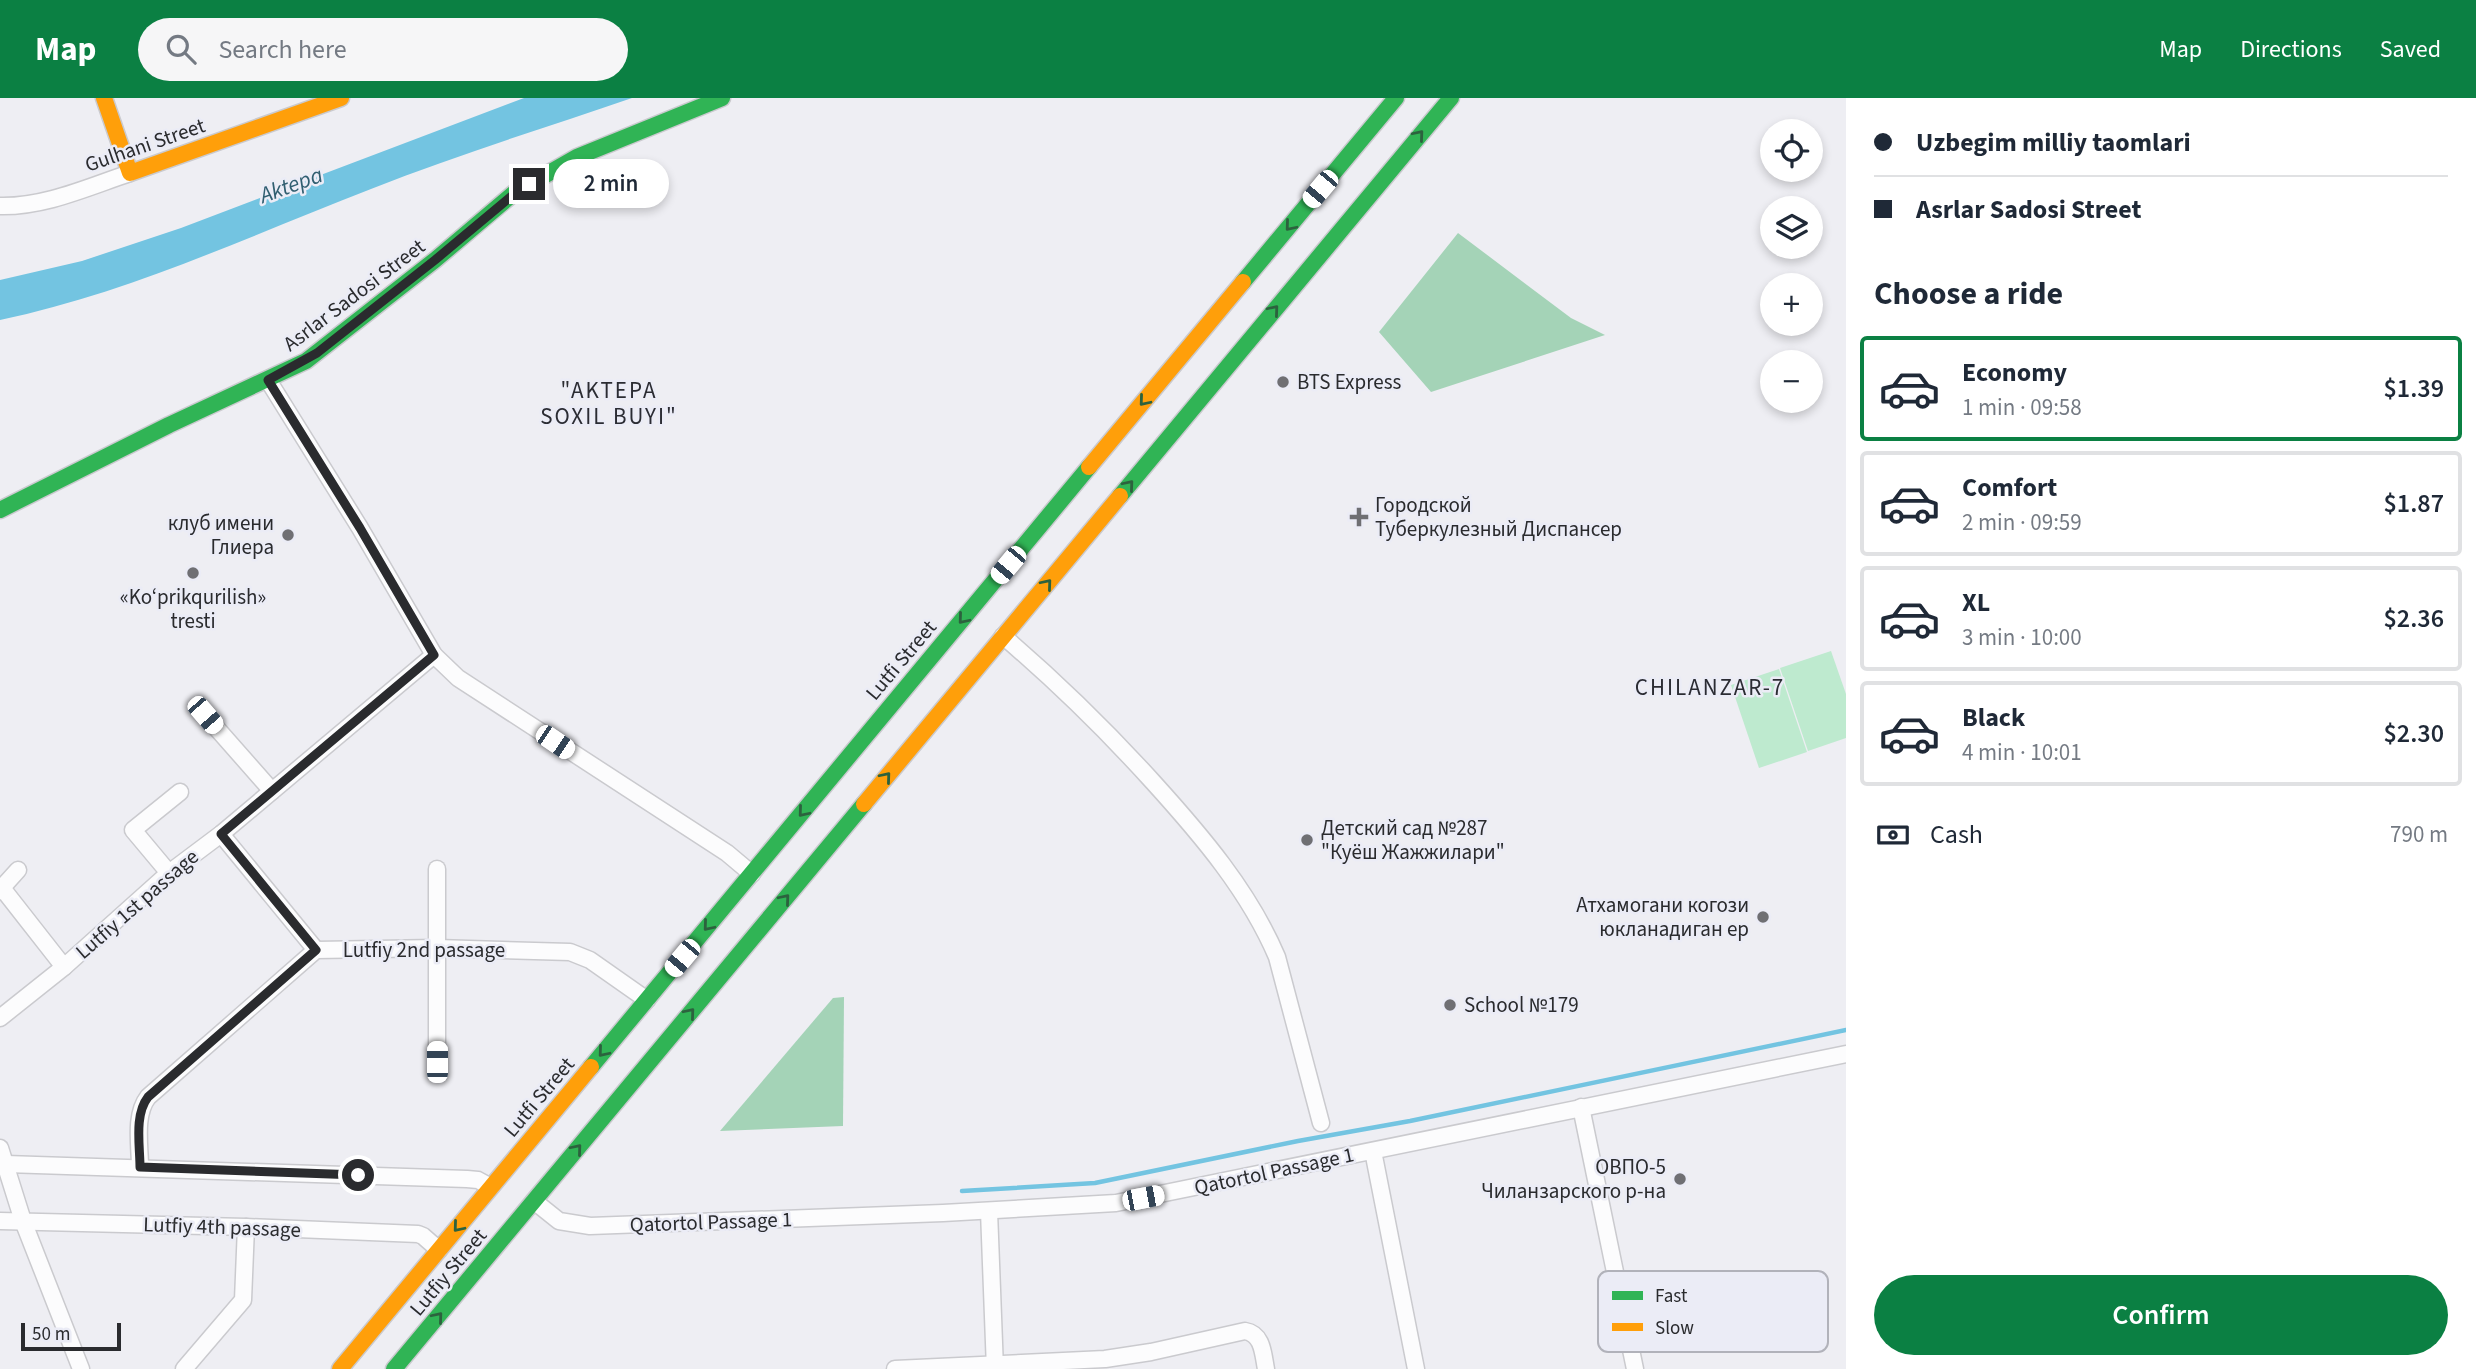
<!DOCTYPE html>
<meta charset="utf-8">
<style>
body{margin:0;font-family:"Source Sans 3",sans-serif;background:#f6f6f7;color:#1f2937;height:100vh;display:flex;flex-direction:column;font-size:26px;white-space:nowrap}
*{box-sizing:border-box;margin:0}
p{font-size:23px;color:#747a83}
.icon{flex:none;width:38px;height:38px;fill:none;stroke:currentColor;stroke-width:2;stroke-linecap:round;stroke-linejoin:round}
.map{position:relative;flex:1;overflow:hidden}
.panel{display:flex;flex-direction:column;background:#fff;width:630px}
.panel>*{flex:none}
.banner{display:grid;align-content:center;height:154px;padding:0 28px;background:#fff}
.buttons{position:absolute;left:1760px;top:21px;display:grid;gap:14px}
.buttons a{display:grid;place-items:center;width:63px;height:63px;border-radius:50%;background:#fff;box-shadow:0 4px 10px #0003;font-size:35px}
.scale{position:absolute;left:21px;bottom:18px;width:100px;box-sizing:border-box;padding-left:7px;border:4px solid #2a2b2e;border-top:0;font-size:19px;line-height:24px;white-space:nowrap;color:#2a2b2e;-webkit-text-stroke:5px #ebecf6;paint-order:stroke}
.end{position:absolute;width:32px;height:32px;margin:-16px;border:9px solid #2a2b2e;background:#fff;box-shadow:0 0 0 4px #fff}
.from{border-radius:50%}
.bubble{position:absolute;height:49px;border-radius:24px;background:#fff;box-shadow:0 4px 10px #0003;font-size:23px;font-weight:600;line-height:49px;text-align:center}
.car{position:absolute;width:21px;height:42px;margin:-21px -10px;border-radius:9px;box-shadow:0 0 5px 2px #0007;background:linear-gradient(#fff 24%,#345 0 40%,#fff 0 76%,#345 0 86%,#fff 0)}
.banner b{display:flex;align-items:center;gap:24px;height:66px;font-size:26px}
.banner b+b{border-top:2px solid #e0e1e3}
.banner i{width:18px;height:18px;background:#1f2937}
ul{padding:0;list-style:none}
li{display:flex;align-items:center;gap:21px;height:105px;margin:0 14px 10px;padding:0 14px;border:4px solid #e0e1e3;border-radius:7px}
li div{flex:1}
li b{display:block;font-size:26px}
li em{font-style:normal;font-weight:600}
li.on{border-color:#0b8043}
li>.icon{width:63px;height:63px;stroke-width:1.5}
h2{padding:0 28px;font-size:32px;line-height:84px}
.pay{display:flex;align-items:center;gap:18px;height:77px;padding:0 28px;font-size:26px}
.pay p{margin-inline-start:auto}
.cta{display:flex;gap:14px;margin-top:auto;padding:14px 28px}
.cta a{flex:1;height:80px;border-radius:42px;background:#0b8043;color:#fff;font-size:28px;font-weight:600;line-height:80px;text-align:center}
header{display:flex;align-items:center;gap:42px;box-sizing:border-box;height:98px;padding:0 35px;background:#0b8043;color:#fff}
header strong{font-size:33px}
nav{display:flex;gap:38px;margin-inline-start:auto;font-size:24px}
.search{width:490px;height:63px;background:#f6f6f7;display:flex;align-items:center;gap:18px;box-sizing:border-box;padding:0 24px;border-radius:38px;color:#747a83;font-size:26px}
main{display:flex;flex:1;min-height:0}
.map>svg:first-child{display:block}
.green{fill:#beeacf}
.forest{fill:#a4d3b7}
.water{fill:#73c4e1}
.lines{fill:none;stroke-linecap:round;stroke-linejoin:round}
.stream{stroke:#73c4e1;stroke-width:4.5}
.street-casing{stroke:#cacace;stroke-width:19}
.fast-casing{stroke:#cacace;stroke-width:19}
.slow-casing{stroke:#cacace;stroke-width:19}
.street{stroke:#fcfcfd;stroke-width:16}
.fast{stroke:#30b455;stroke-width:16}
.slow{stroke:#ff9f0a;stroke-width:16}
.oneway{stroke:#2c623e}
.route{stroke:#2a2b2e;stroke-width:9}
.poi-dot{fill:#6f6f73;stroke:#ebecf6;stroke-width:2.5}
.labels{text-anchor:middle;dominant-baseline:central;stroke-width:5;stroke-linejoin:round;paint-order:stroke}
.street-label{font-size:21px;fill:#2a2b2e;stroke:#ebecf6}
.poi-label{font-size:21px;fill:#2a2b2e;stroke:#ebecf6;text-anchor:start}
.water-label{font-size:23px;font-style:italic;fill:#305e70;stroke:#ebecf6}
.neighbourhood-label{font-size:23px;letter-spacing:2px;fill:#2b2c33;stroke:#ebecf6}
.key{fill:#ebecf6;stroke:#b1b2ba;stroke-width:2}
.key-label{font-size:19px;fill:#2a2b2e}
</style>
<header>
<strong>Map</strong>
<div class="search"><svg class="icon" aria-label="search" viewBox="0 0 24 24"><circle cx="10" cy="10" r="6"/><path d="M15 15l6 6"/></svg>Search here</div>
<nav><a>Map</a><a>Directions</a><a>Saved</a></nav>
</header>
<main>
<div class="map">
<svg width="1846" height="1271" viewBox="0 0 1846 1271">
<rect width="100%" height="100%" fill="#eeeef3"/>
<g class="green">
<path d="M1831,553L1846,596V640L1808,653L1780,570Z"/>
<path d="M1779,571L1807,654L1759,670L1731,587Z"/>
</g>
<g class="forest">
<path d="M1458,135L1571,220L1605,237L1431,294L1379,234Z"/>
<path d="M844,899L843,1028L720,1033L833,900Z"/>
</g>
<path class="water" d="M524,0H632C545,30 456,57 371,91C249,138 129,195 0,222V182L82,163L181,130Z"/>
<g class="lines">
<path class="stream" d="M962,1093L1095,1085L1298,1043L1410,1023L1846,932"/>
<g class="street-casing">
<g id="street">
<path d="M0,108C45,109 88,89 130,75"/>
<path d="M268,282L360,430L434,557L458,580L727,755L752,776"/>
<path d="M1003,538C1058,585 1105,631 1153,684C1201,737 1249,793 1277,859L1321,1025"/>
<path d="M205,617L272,693"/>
<path d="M221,736L316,852"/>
<path d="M169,775L133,732L180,694"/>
<path d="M0,792L6,795L64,869"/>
<path d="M0,792L18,772"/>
<path d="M0,920L64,869L169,775L221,736L434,557"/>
<path d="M437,964V771"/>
<path d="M1581,1009L1635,1271"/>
<path d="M0,1050L23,1123L81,1271"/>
<path d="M1373,1053L1416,1271"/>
<path d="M6,1066L467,1081L478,1082L491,1089"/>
<path d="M140,1069C140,1048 134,1017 148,999L316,852L437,850L570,854L590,862L647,902"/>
<path d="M534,1103L559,1123L590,1128L943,1115L1116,1105L1846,956"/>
<path d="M989,1113L995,1271"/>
<path d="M0,1123L246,1129L418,1136L423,1138L439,1152"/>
<path d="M184,1271L243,1202L246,1129"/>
<path d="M895,1271L1105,1261L1151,1254L1245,1233C1263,1236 1263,1256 1266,1271"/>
</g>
</g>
<g class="fast-casing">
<g id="fast">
<path d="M1243,184L1396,0"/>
<path d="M1120,398L1451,0"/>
<path d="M0,412L169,327L306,263L435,162L514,95L577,59L722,0"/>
<path d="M591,969L1089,369"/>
<path d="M394,1271L864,706"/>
</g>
</g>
<g class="slow-casing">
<g id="slow">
<path d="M104,0L130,75L341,0"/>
<path d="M1089,369L1243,184"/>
<path d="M864,706L1120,398"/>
<path d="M340,1271L591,969"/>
</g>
</g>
<use href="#street" class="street"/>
<use href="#fast" class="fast"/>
<use href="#slow" class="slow"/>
</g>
<defs><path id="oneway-chevron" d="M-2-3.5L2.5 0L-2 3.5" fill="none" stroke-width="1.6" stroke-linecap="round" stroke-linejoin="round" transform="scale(1.75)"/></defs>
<g class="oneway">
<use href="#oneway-chevron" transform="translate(1419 37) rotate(-50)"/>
<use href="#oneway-chevron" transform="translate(1290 128) rotate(130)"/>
<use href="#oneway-chevron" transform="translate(1274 212) rotate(-50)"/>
<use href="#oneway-chevron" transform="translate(1144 303) rotate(130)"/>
<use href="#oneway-chevron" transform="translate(1129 387) rotate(-50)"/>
<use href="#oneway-chevron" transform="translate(1047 486) rotate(-50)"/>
<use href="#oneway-chevron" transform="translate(963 521) rotate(130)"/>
<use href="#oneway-chevron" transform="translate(886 679) rotate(-50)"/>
<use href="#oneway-chevron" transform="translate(803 714) rotate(130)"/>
<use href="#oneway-chevron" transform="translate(785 801) rotate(-50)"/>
<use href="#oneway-chevron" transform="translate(708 828) rotate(130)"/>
<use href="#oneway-chevron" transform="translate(690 915) rotate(-50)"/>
<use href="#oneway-chevron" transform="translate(603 954) rotate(130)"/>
<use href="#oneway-chevron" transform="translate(577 1051) rotate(-50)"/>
<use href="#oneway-chevron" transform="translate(458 1129) rotate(130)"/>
<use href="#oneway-chevron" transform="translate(438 1219) rotate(-50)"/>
</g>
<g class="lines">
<path class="route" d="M358,1077L140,1069C140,1048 134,1017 148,999L316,852L221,736L434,557L360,430L268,282L317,255L435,162L514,96L529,86"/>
</g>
<g class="poi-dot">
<circle cx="1283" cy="284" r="7"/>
<path d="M1355.5 408.5h7v7h7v7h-7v7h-7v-7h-7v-7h7z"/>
<circle cx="288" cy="437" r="7"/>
<circle cx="193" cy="475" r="7"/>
<circle cx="1307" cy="742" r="7"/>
<circle cx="1763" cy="819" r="7"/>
<circle cx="1450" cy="907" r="7"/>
<circle cx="1680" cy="1081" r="7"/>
</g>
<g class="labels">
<g class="street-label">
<text transform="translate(145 47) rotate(-19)">Gulhani Street</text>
<text transform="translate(354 197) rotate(-37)">Asrlar Sadosi Street</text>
<text transform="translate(901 562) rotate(-50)">Lutfi Street</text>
<text transform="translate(137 806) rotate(-41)">Lutfiy 1st passage</text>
<text x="424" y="852">Lutfiy 2nd passage</text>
<text transform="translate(539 999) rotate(-50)">Lutfi Street</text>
<text transform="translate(1274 1073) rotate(-12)">Qatortol Passage 1</text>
<text transform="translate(711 1124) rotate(-2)">Qatortol Passage 1</text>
<text transform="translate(222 1129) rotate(2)">Lutfiy 4th passage</text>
<text transform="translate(448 1174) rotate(-50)">Lutfiy Street</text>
</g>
<g class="poi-label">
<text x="1297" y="284">BTS Express</text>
<text x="1375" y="407">Городской<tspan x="1375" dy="24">Туберкулезный Диспансер</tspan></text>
<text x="274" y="425" text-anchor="end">клуб имени<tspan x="274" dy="24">Глиера</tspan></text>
<text x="193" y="499" text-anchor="middle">«Ko‘prikqurilish»<tspan x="193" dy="24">tresti</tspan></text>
<text x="1321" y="730">Детский сад №287<tspan x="1321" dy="24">"Куёш Жажжилари"</tspan></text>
<text x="1749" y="807" text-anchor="end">Атхамогани когози<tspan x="1749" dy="24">юкланадиган ер</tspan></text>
<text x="1464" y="907">School №179</text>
<text x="1666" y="1069" text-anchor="end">ОВПО-5<tspan x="1666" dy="24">Чиланзарского р-на</tspan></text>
</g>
<g class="water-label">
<text transform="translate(291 87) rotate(-20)">Aktepa</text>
</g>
<g class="neighbourhood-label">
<text x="609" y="292">"AKTEPA<tspan x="609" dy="26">SOXIL BUYI"</tspan></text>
<text x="1710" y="589">CHILANZAR-7</text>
</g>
</g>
<rect x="1598" y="1173" width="230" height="81" rx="10" class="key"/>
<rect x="1612" y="1193" width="31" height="9" fill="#30b455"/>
<rect x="1612" y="1225" width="31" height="8" fill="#ff9f0a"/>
<g class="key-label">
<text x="1655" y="1204">Fast</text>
<text x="1655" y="1236">Slow</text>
</g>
</svg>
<div class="buttons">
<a><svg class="icon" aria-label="locate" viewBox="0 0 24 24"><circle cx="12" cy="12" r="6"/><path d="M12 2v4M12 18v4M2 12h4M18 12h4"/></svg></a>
<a><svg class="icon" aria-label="layers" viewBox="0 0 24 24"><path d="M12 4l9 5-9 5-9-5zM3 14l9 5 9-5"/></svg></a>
<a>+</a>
<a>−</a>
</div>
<div class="scale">50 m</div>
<i class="end from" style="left:358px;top:1077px"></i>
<i class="end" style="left:529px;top:86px"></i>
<div class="bubble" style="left:553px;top:61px;width:116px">2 min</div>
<i class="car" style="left:1320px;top:91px;rotate:220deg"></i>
<i class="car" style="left:1008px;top:467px;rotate:220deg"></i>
<i class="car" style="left:205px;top:617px;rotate:139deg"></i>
<i class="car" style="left:555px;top:644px;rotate:124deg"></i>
<i class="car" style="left:682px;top:860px;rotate:220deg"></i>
<i class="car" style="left:437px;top:964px;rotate:0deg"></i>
<i class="car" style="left:1143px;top:1100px;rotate:79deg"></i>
</div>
<section class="panel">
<div class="banner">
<b><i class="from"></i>Uzbegim milliy taomlari</b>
<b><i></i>Asrlar Sadosi Street</b>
</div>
<h2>Choose a ride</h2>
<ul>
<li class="on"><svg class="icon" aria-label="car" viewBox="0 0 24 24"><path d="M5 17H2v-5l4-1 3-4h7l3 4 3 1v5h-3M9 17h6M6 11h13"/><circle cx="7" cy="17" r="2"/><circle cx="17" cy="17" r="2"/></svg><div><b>Economy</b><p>1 min · 09:58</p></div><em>$1.39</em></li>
<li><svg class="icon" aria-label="car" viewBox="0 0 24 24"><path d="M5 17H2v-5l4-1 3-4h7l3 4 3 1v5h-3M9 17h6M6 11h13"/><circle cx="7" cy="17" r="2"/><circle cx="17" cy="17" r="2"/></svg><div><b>Comfort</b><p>2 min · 09:59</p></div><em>$1.87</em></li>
<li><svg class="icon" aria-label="car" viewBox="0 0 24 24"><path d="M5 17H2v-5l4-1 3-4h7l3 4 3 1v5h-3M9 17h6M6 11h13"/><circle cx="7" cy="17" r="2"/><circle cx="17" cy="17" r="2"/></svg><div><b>XL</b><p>3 min · 10:00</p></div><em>$2.36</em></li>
<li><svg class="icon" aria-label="car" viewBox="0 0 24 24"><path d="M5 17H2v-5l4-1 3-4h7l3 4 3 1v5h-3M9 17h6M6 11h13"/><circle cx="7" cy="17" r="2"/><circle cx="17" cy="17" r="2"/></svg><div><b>Black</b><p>4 min · 10:01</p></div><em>$2.30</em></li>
</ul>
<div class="pay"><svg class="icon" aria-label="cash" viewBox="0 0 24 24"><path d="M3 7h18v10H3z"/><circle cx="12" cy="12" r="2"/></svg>Cash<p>790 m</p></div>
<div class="cta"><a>Confirm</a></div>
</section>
</main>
